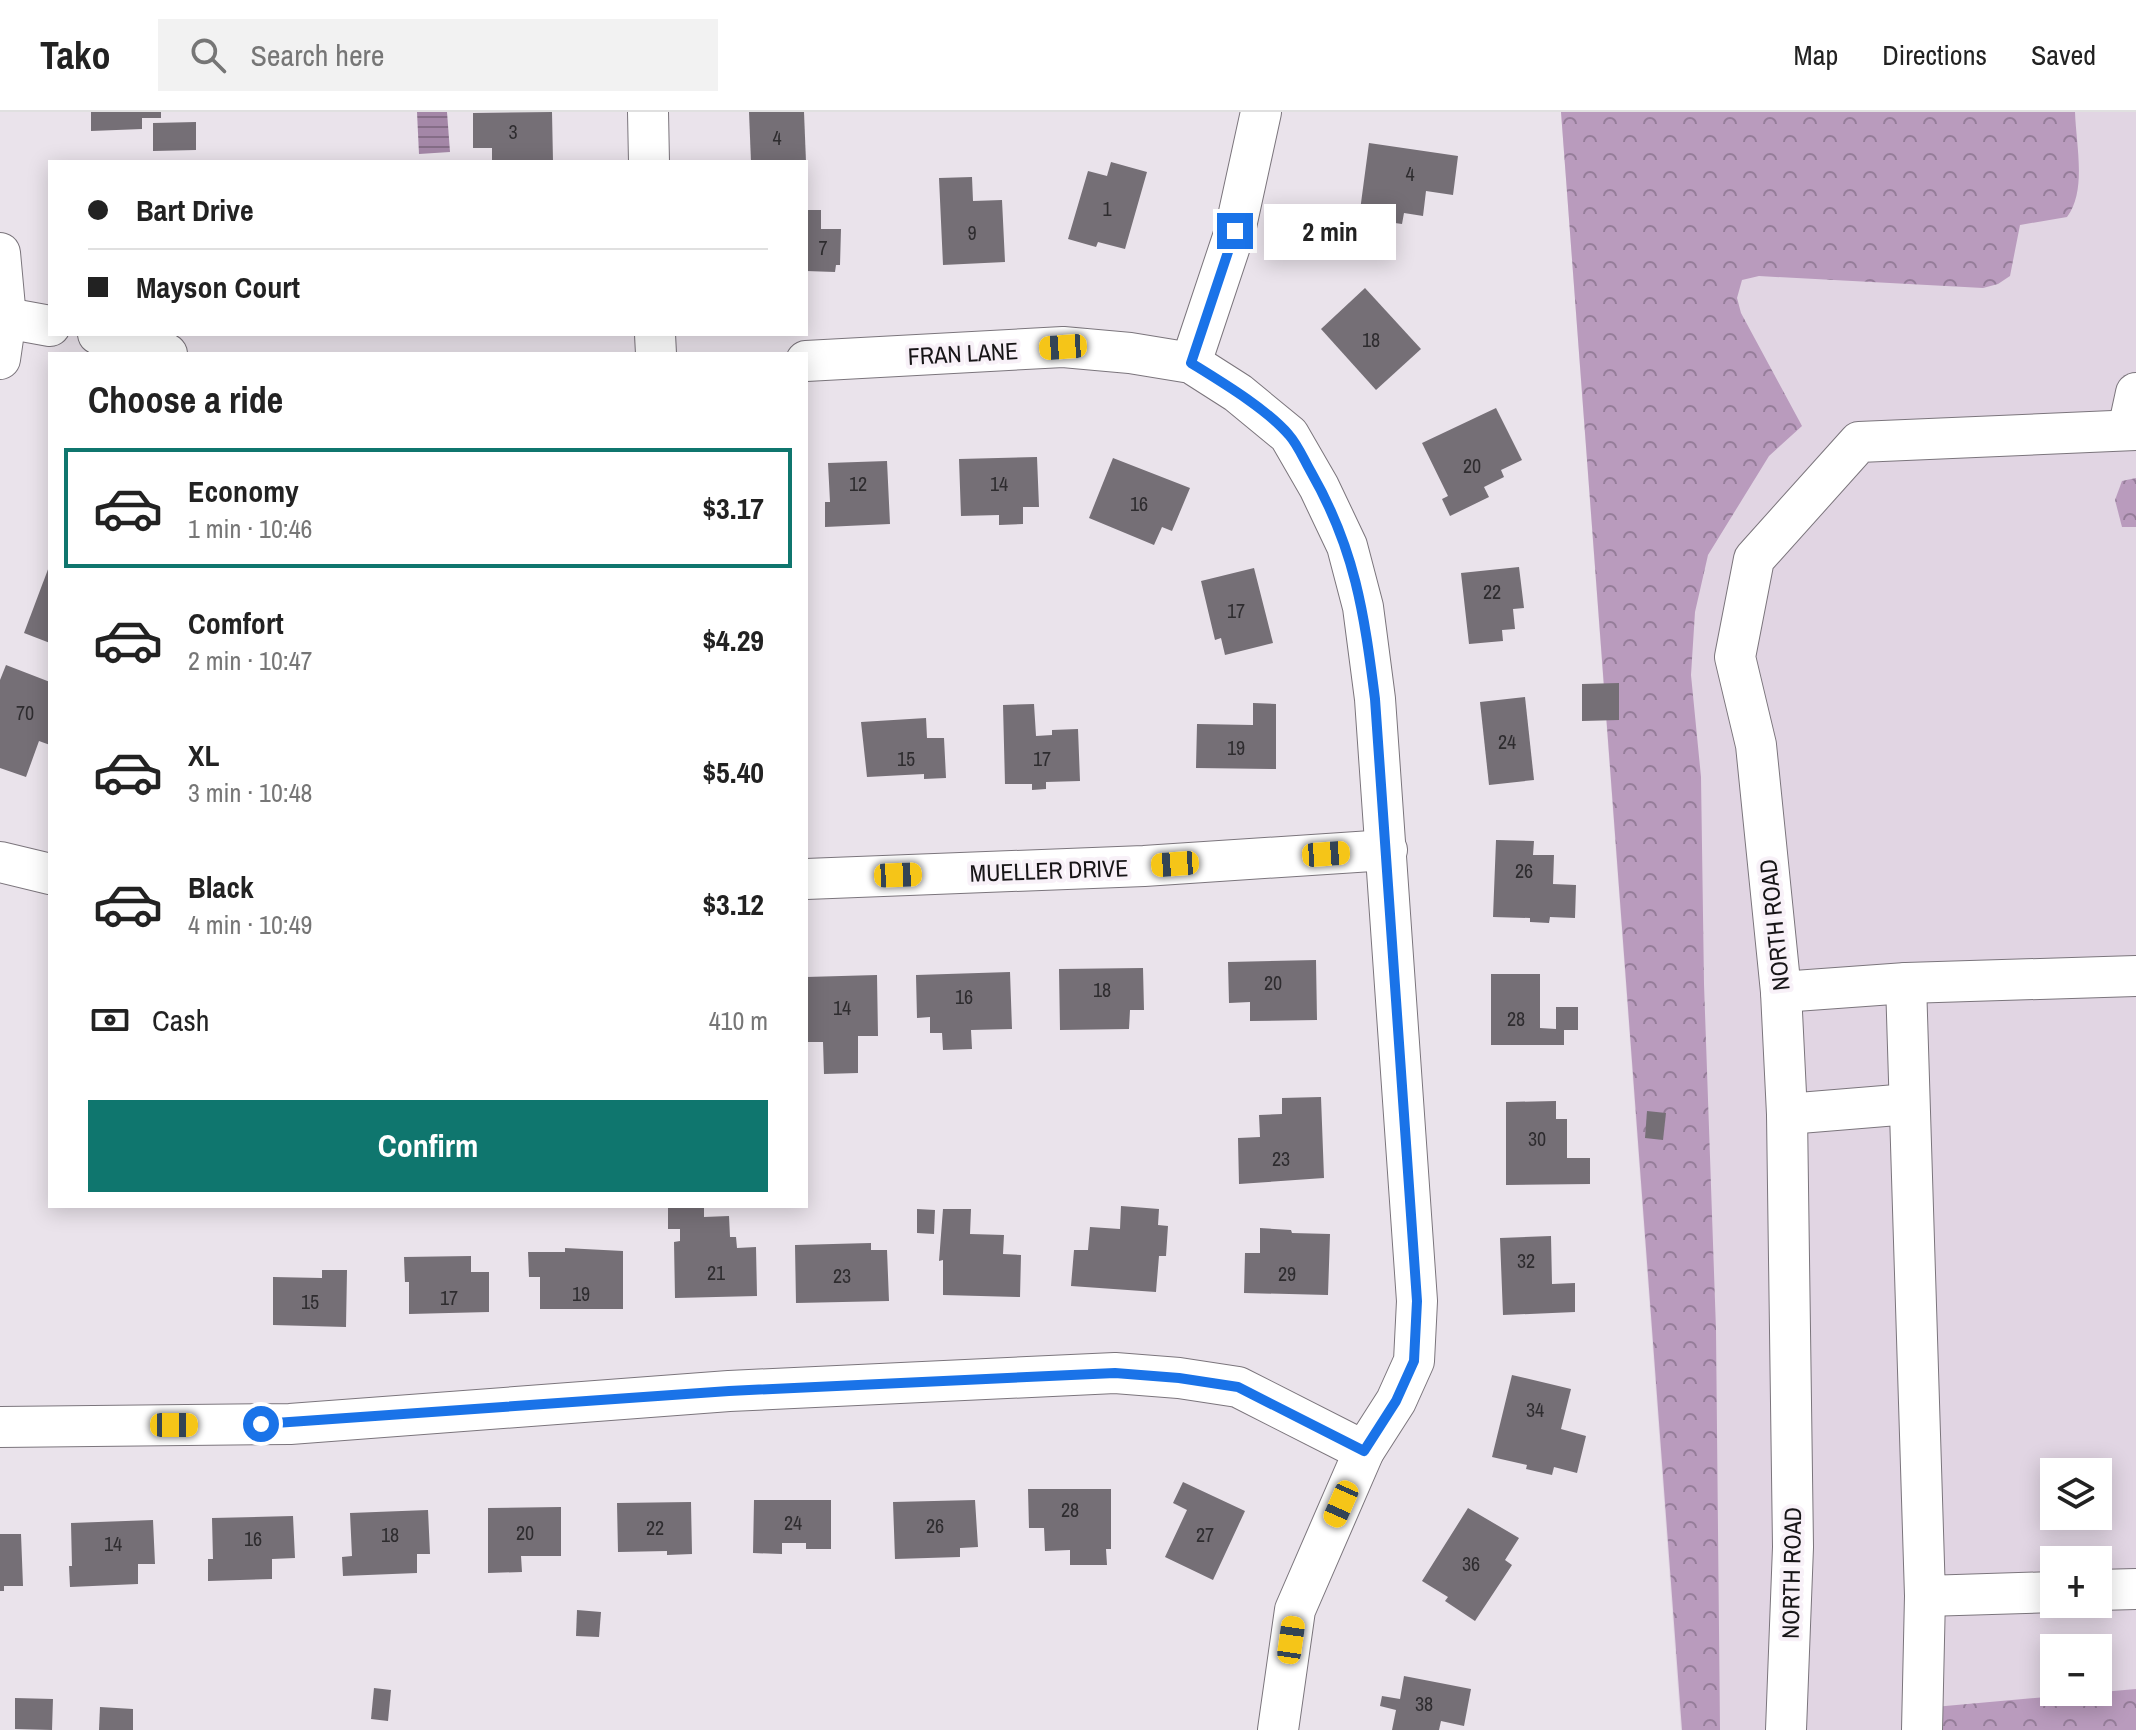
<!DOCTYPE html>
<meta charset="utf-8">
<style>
body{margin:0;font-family:"Archivo Narrow",sans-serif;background:#f2f2f2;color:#222;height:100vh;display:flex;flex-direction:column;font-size:30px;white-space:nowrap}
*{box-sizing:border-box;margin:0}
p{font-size:26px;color:#767676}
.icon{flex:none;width:44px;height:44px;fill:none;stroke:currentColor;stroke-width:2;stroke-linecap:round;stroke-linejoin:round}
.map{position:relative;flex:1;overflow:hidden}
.side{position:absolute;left:48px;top:240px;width:760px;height:856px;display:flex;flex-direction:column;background:#fff;border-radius:0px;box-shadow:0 4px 20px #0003}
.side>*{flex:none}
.guide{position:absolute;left:48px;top:48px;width:760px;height:176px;border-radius:0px;box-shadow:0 4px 20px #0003;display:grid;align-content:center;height:176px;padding:0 40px;background:#fff}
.buttons{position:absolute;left:2040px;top:1346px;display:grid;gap:16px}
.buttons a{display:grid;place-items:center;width:72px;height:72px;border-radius:0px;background:#fff;box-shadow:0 4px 20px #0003;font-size:40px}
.end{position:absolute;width:36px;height:36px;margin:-18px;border:10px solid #1a73e8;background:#fff;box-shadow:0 0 0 4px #fff}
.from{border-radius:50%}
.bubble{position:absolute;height:56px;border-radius:0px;background:#fff;box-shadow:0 4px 20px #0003;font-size:26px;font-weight:800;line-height:56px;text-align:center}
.car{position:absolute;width:24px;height:48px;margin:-24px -12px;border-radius:10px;box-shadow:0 0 6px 2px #0007;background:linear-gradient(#f5c518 24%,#345 0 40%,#f5c518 0 76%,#345 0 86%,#f5c518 0)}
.guide b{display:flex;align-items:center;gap:28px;height:76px;font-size:30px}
.guide b+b{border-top:2px solid #e0e0e0}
.guide i{width:20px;height:20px;background:#222}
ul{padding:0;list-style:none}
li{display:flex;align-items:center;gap:24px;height:120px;margin:0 16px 12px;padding:0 24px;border:4px solid transparent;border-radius:0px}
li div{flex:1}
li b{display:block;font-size:30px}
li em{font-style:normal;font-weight:800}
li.current{border-color:#0f766e}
li>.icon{width:72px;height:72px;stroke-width:1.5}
h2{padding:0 40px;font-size:36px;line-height:96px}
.pay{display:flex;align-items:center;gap:20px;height:88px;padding:0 40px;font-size:30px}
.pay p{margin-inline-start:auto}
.cta{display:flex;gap:16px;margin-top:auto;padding:16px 40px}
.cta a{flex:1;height:92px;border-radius:0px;background:#0f766e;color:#fff;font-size:32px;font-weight:800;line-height:92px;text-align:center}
header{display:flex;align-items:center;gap:48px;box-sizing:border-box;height:112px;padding:0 40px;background:#fff;border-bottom:2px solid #e0e0e0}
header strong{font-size:38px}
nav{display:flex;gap:44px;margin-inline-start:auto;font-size:28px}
.search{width:560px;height:72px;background:#f2f2f2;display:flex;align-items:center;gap:20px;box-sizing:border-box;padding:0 28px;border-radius:0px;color:#767676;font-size:30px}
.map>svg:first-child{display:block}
.built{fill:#e1d5e3;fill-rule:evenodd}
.forest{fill:url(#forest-crowns)}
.water{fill:url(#water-rules)}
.building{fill:#756f76}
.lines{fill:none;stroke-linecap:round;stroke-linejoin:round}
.minor-casing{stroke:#7b757c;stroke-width:42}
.minor{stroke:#fff;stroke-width:40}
.route{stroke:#1a73e8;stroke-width:10}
.labels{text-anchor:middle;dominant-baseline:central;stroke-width:8;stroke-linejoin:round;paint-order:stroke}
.number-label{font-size:20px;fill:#2e2c2f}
.street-label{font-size:24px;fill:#171517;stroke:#f8f1f8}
</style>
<header>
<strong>Tako</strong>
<div class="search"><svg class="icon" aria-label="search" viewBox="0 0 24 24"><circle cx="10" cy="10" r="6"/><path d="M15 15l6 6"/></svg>Search here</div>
<nav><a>Map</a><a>Directions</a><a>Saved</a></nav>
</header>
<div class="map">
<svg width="2136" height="1618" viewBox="0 0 2136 1618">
<defs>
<pattern id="forest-crowns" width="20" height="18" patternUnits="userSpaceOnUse" patternTransform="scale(2)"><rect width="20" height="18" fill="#b99bbd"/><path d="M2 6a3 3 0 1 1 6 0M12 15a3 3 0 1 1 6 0" fill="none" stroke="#957d99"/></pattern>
<pattern id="water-rules" width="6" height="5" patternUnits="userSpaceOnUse" patternTransform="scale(2)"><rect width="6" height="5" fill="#a487a7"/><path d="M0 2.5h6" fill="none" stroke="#856d87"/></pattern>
</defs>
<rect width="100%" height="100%" fill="#eae3eb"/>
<path class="built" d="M1561,0H2136V1618H1681ZM2054,1360H2098V1404H2054ZM2054,1448H2098V1492H2054ZM2054,1536H2098V1580H2054Z"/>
<g class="forest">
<path d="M1561,0H2075C2076,32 2087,79 2067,105L2020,113L2010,164L1998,172L1983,176L1759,164L1742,168L1737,186L1741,201L1802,314L1769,344L1708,443L1695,500L1691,563L1701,665L1704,872L1716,1218L1720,1618H1682Z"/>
<path d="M2136,366V415H2122L2115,388L2122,369Z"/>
<path d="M2136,1577V1618H1901L1912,1597Z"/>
</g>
<path class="water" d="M417,0H447L450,40L419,42Z"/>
<g class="building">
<path d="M91,0H161V6H142V17L91,19Z"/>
<path d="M552,0L553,50H492V36H473V1Z"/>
<path d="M749,0H804L806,50H751Z"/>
<path d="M196,10V38L153,39V11Z"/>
<path d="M1369,31L1458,44L1453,83L1426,79L1423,104L1404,101L1402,112L1359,106Z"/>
<path d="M1111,50L1147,60L1125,137L1098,130L1096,135L1068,127L1088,59L1107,64Z"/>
<path d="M972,65L973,89L1002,88L1005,150L943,153L939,66Z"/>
<path d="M806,98H821V117H841L840,153H836L835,160L806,159Z"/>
<path d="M1365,176L1421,237L1376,278L1321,217Z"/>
<path d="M1496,296L1522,348L1501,358L1504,365L1484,375L1489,385L1450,404L1442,387L1448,384L1422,331Z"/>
<path d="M1037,345L1039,395H1023V412L999,413V403L961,404L959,347Z"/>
<path d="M1113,346L1190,376L1172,419L1162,415L1154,433L1089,406Z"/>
<path d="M887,349L890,412L825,415V390H830L828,351Z"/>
<path d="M50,452V531L24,521Z"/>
<path d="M1519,455L1524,496L1513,497L1515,517L1502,518L1503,529L1469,532L1461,461Z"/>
<path d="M1254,456L1273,531L1225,543L1221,526L1215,528L1201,469Z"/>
<path d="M6,553L50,570V633L39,629L26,665L0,656V568Z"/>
<path d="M1619,571V608L1582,609V572Z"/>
<path d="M1525,585L1534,668L1489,673L1480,590Z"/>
<path d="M1253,591L1276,592V657L1196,656L1197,612L1253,613Z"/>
<path d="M1034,592L1036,624L1052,623V618L1078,617L1080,669L1046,670V677L1032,678V672H1005L1003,593Z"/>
<path d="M926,606L927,626H944L946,666L924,667V662L867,665L861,610Z"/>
<path d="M1496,728L1534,729L1533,743H1554L1553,772L1576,773L1575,806L1550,805L1549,811L1530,810V806L1493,805Z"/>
<path d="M1316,848L1317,908L1250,909V890L1229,891L1228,850Z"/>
<path d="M1143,856L1144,898H1130L1129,917L1060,918L1059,857Z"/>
<path d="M1010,860L1012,917L971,918L972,937L943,938L942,921H930V905L917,906L916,863Z"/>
<path d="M1491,862H1540V916L1556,917V895H1578V918H1564V933H1491Z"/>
<path d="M877,863L878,924H858V961L824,962L823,930H806V865Z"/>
<path d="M1321,985L1324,1066L1239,1072L1238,1026L1260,1025L1259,1003L1282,1002V986Z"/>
<path d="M1556,989V1007H1567V1046H1590V1072L1506,1073V990Z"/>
<path d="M1647,999L1666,1001L1663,1028L1645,1026Z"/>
<path d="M668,1094H704V1105L729,1104L730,1125H736L737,1136L756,1135L757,1184L675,1186L674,1130L680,1129V1117H668Z"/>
<path d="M1121,1094L1159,1097L1158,1113L1168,1114L1166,1144H1159L1156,1180L1071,1174L1074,1138H1088L1090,1115L1120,1117Z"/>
<path d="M917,1097L935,1098L934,1122L917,1121Z"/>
<path d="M943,1097H971L970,1122L1004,1123L1003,1142L1021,1143L1020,1185L943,1183V1148L939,1149Z"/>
<path d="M1260,1116L1291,1118L1292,1121L1330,1122L1328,1183L1244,1181L1245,1141H1260Z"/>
<path d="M1551,1124L1552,1172L1575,1171V1200L1503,1203L1500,1126Z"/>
<path d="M871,1131V1138H887L889,1189L796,1191L795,1133Z"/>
<path d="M565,1136L623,1139V1197H540V1165H529L528,1140H565Z"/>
<path d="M471,1144V1160H489V1200L409,1202V1170H405L404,1145Z"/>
<path d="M322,1158H347L346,1215L273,1213V1165L322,1166Z"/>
<path d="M1512,1263L1571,1277L1561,1317L1586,1324L1577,1361L1554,1355L1552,1363L1526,1357L1527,1353L1492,1345Z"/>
<path d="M1183,1370L1245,1399L1213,1468L1165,1445L1187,1398L1173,1391Z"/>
<path d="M1028,1377H1111V1437H1106L1107,1453H1070V1438L1045,1439L1044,1416H1029Z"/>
<path d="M754,1388H831V1437H806V1431H782V1442L753,1441Z"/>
<path d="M975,1388L978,1435L960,1436V1445L895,1447L893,1390Z"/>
<path d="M691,1390L692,1442L667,1443V1439L618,1440L617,1391Z"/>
<path d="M561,1395V1444H521L522,1460L488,1461V1396Z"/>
<path d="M1468,1396L1519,1426L1505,1448L1512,1453L1475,1509L1445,1489L1448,1485L1422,1469Z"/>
<path d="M428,1398L430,1442H417V1461L343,1464L342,1445L352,1444L350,1401Z"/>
<path d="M293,1404L295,1446L272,1447V1467L208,1469V1447H213L212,1406Z"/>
<path d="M153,1408L155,1452H138V1472L70,1475L69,1454H72L71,1411Z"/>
<path d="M0,1422H21L23,1474H4V1479H0Z"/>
<path d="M577,1498L601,1500L599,1525L576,1524Z"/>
<path d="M1404,1564L1471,1577L1464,1614L1441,1609L1439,1618H1392L1396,1598L1380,1594L1382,1584L1400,1587Z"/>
<path d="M374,1576L391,1578L388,1609L371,1607Z"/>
<path d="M15,1586L53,1587L52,1618L15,1617Z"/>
<path d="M100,1595L133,1597V1618H99Z"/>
</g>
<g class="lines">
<g class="minor-casing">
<g id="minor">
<path d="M648,0L649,50"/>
<path d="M0,141L6,206L0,247"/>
<path d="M6,206L50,214"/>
<path d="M98,222L167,242"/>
<path d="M655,222L656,242"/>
<path d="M806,249L1063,235L1130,241L1191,251L1238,281L1289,323L1319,375L1347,434L1363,495L1375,587L1417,1189L1414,1249L1396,1289L1364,1339L1295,1498L1278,1618"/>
<path d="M1191,251L1235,119L1261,0"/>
<path d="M2128,318L2136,281"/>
<path d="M0,750L50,762"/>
<path d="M806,767L1144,754L1387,738"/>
<path d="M1906,871L1925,1484L2054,1480"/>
<path d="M1781,880L1906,871L2136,864"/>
<path d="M1787,1002L1909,992"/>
<path d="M0,1315L290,1312L729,1279L1115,1261L1179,1266L1238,1275L1364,1339"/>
<path d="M2098,1478L2136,1477"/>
<path d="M1786,1618L1793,1435L1787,1002L1781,880L1756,633L1735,545L1754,447L1859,330L2136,318"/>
<path d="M1922,1618L1925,1484"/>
</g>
</g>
<use href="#minor" class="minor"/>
</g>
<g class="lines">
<path class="route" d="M261,1312L729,1279L1115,1261L1179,1266L1238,1275L1364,1339L1396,1289L1414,1249L1417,1189L1375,587C1364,500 1355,437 1311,360C1304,348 1298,333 1289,323C1267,297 1220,269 1191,251L1235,119"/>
</g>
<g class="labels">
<g class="number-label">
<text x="513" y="19">3</text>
<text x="777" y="25">4</text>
<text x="1410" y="61">4</text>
<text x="1107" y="96">1</text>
<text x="972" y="120">9</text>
<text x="823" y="135">7</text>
<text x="1371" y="227">18</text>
<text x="1472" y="353">20</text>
<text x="858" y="371">12</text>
<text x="999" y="371">14</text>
<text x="1139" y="391">16</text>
<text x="1492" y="479">22</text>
<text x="1236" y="498">17</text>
<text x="25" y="600">70</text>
<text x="1507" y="629">24</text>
<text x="1236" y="635">19</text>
<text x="906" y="646">15</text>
<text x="1042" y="646">17</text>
<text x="1524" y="758">26</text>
<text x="1273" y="870">20</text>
<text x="1102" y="877">18</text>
<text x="964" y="884">16</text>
<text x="842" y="895">14</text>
<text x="1516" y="906">28</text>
<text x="1537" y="1026">30</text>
<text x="1281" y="1046">23</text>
<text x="1526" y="1148">32</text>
<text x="716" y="1160">21</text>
<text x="1287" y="1161">29</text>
<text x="842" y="1163">23</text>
<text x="581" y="1181">19</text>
<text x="449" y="1185">17</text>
<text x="310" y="1189">15</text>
<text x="1535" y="1297">34</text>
<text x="1070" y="1397">28</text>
<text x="793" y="1410">24</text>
<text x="935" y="1413">26</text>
<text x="655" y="1415">22</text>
<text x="525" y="1420">20</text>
<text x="390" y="1422">18</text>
<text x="1205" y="1422">27</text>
<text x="253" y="1426">16</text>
<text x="113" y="1431">14</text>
<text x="1471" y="1451">36</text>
<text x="1424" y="1591">38</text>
</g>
<g class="street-label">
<text transform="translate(963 241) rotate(-3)">FRAN LANE</text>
<text transform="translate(1049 758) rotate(-2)">MUELLER DRIVE</text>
<text transform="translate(1774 813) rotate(-96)">NORTH ROAD</text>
<text transform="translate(1791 1461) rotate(-89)">NORTH ROAD</text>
</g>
</g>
</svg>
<div class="buttons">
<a><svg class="icon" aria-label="layers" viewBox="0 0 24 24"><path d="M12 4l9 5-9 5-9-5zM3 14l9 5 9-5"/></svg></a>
<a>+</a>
<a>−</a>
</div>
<i class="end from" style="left:261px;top:1312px"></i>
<i class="end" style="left:1235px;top:119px"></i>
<div class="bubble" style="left:1264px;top:92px;width:132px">2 min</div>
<i class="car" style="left:1063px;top:235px;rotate:266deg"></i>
<i class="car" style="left:1326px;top:742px;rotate:86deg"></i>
<i class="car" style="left:1175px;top:752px;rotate:266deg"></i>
<i class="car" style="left:898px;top:763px;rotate:88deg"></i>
<i class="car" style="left:174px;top:1313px;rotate:90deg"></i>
<i class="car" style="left:1341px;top:1392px;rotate:204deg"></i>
<i class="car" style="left:1291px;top:1528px;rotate:8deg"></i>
<div class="guide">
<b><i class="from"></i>Bart Drive</b>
<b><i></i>Mayson Court</b>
</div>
<section class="side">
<h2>Choose a ride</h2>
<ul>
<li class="current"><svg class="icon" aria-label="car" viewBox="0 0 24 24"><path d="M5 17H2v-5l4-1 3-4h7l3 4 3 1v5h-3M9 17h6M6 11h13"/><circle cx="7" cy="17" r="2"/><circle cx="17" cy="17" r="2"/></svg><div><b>Economy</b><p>1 min · 10:46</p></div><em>$3.17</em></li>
<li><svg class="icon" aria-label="car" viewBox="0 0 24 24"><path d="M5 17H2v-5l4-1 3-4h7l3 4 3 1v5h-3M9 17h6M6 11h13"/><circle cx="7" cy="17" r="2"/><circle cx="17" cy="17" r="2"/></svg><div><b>Comfort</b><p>2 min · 10:47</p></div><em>$4.29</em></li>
<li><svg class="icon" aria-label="car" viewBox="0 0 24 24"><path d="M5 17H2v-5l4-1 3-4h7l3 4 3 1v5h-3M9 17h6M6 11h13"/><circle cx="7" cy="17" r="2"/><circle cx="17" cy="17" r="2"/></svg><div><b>XL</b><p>3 min · 10:48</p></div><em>$5.40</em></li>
<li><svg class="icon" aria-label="car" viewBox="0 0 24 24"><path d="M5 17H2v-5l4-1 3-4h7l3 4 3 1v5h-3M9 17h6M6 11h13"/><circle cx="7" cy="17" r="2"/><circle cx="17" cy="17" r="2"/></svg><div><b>Black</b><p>4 min · 10:49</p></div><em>$3.12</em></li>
</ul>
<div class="pay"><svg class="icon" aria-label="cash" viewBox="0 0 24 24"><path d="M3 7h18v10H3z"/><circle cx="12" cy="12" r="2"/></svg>Cash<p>410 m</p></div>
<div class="cta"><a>Confirm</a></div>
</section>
</div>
